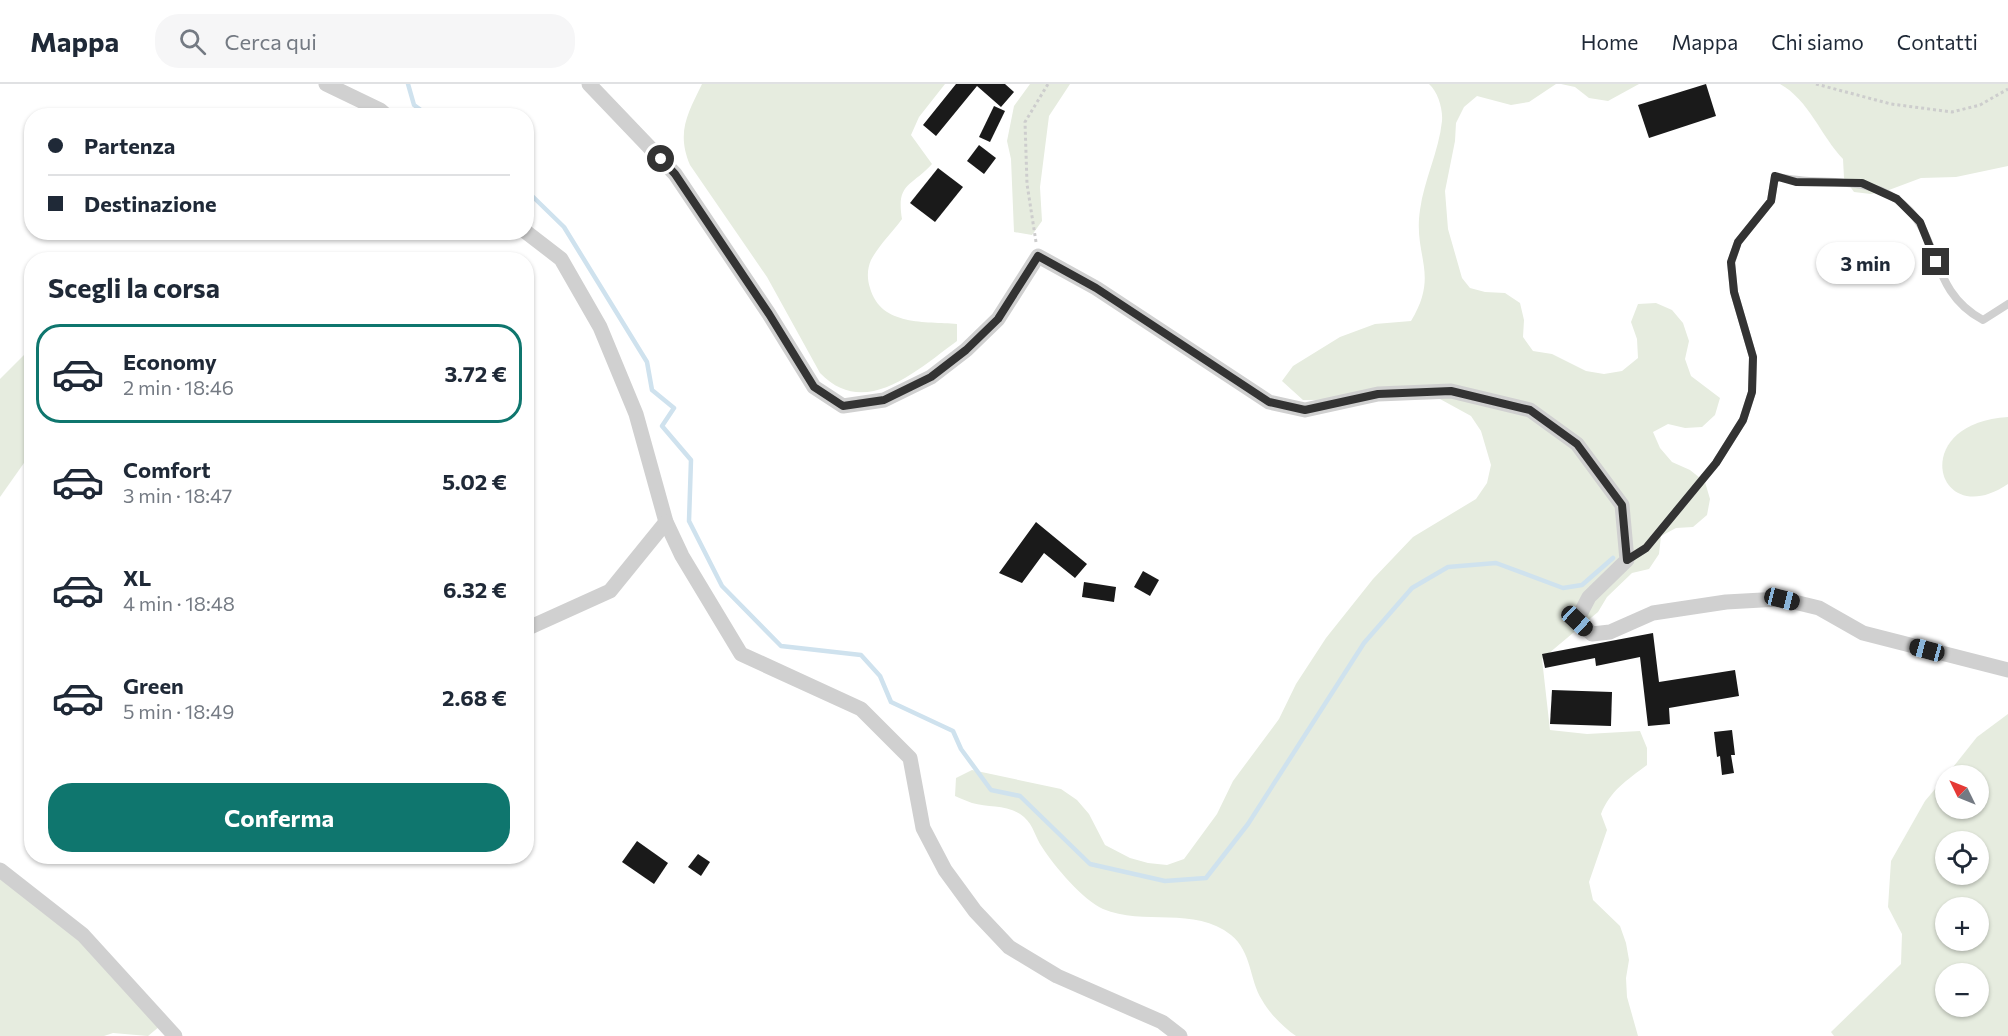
<!DOCTYPE html>
<html lang="it">
<meta charset="utf-8">
<style>
body{margin:0;font-family:Commissioner,sans-serif;background:#f6f6f7;color:#1f2937;height:100vh;display:flex;flex-direction:column;font-size:22px;white-space:nowrap}
*{box-sizing:border-box;margin:0}
p{font-size:20px;color:#747a83}
.icon{flex:none;width:33px;height:33px;fill:none;stroke:currentColor;stroke-width:2;stroke-linecap:round;stroke-linejoin:round}
.map{position:relative;flex:1;overflow:hidden}
.details{position:absolute;left:24px;top:168px;width:510px;height:612px;display:flex;flex-direction:column;background:#fff;border-radius:24px;box-shadow:0 2px 4px #0004}
.details>*{flex:none}
.top-card{position:absolute;left:24px;top:24px;width:510px;height:132px;border-radius:24px;box-shadow:0 2px 4px #0004;display:grid;align-content:center;height:132px;padding:0 24px;background:#fff}
.needle{width:39px;rotate:313deg}
.tools{position:absolute;left:1935px;top:681px;display:grid;gap:12px}
.tools a{display:grid;place-items:center;width:54px;height:54px;border-radius:50%;background:#fff;box-shadow:0 2px 4px #0004;font-size:30px}
.end{position:absolute;width:27px;height:27px;margin:-14px;border:8px solid #333;background:#fff;box-shadow:0 0 0 3px #fff}
.from{border-radius:50%}
.bubble{position:absolute;height:42px;border-radius:21px;background:#fff;box-shadow:0 2px 4px #0004;font-size:20px;font-weight:700;line-height:42px;text-align:center}
.car{position:absolute;width:18px;height:36px;margin:-18px -9px;border-radius:8px;box-shadow:0 0 4px 2px #0007;background:linear-gradient(#222 24%,#8ab4d8 0 40%,#222 0 76%,#8ab4d8 0 86%,#222 0)}
.top-card b{display:flex;align-items:center;gap:21px;height:57px;font-size:22px}
.top-card b+b{border-top:2px solid #e0e1e3}
.top-card i{width:15px;height:15px;background:#1f2937}
ul{padding:0;list-style:none}
li{display:flex;align-items:center;gap:18px;height:99px;margin:0 12px 9px;padding:0 12px;border:3px solid transparent;border-radius:24px}
li div{flex:1}
li b{display:block;font-size:22px}
li em{font-style:normal;font-weight:700}
li.current{border-color:#0f766e}
li>.icon{width:54px;height:54px;stroke-width:1.5}
h2{padding:0 24px;font-size:27px;line-height:72px}
.primary-button{display:flex;gap:12px;margin-top:auto;padding:12px 24px}
.primary-button a{flex:1;height:69px;border-radius:24px;background:#0f766e;color:#fff;font-size:24px;font-weight:700;line-height:69px;text-align:center}
header{display:flex;align-items:center;gap:36px;box-sizing:border-box;height:84px;padding:0 30px;background:#fff;border-bottom:2px solid #e0e1e3}
header strong{font-size:28px}
nav{display:flex;gap:33px;margin-inline-start:auto;font-size:21px}
.search{width:420px;height:54px;background:#f6f6f7;display:flex;align-items:center;gap:15px;box-sizing:border-box;padding:0 21px;border-radius:24px;color:#747a83;font-size:22px}
.map>svg:first-child{display:block}
.green{fill:#e6ecdf;fill-rule:evenodd}
.lines{fill:none;stroke-linecap:round;stroke-linejoin:round}
.stream{stroke:#cfe2ee;stroke-width:4.5}
.building{fill:#1a1a1a}
.path{stroke:#cdcdcd;stroke-width:3;stroke-dasharray:3 3;stroke-linecap:butt}
.lane{stroke:#d0d0d0;stroke-width:8}
.street{stroke:#d0d0d0;stroke-width:15}
.route{stroke:#333;stroke-width:8}
</style>
<header>
<strong>Mappa</strong>
<div class="search"><svg class="icon" aria-label="search" viewBox="0 0 24 24"><circle cx="10" cy="10" r="6"/><path d="M15 15l6 6"/></svg>Cerca qui</div>
<nav><a>Home</a><a>Mappa</a><a>Chi siamo</a><a>Contatti</a></nav>
</header>
<div class="map">
<svg width="2008" height="952" viewBox="0 0 2008 952">
<rect width="100%" height="100%" fill="#fff"/>
<g class="green">
<path d="M702,0H945L919,33L911,51L932,80C911,103 896,99 902,135C892,149 879,161 871,176C867,185 867,195 870,204C881,243 926,237 957,240V257C917,286 865,336 820,289L767,193L690,81C676,48 688,29 702,0Z"/>
<path d="M1030,0H1070L1049,32L1040,103L1042,137L1032,151L1014,148L1011,75L1007,57L1014,22Z"/>
<path d="M1429,0H1556L1529,18L1511,21L1477,12L1464,23L1456,39L1455,57L1445,107L1448,145L1462,194L1470,204L1485,208L1505,209L1520,219L1524,236L1523,253L1533,267L1552,270L1586,287L1604,290L1622,287L1638,274L1637,255L1631,238L1638,220L1656,219L1672,226L1683,239L1689,257L1685,275L1691,292L1720,314L1715,331L1702,343L1685,344L1668,340L1653,348L1660,364L1672,378L1690,386L1705,398L1710,415L1707,431L1693,443L1676,444L1661,452L1659,470L1649,485L1632,489L1607,513L1598,528L1542,575L1550,646L1587,650L1640,647L1647,664V681C1627,696 1610,707 1601,730L1607,746L1589,798L1593,816L1620,842L1626,859L1629,876L1626,894L1627,913L1638,952H1296C1283,943 1270,930 1262,916C1249,895 1252,868 1231,851C1195,822 1143,842 1103,825C1083,816 1054,782 1042,763C1035,753 1034,742 1024,733C1009,720 989,724 972,719C966,717 960,714 955,712L956,694L972,686L1061,705L1077,716L1089,730L1105,761L1130,774L1148,779L1167,781L1184,775L1217,730L1233,697L1279,635L1296,600L1326,554L1373,495L1413,453L1476,415L1487,399L1491,381L1481,347L1471,332L1440,315L1303,316L1282,297L1293,282L1340,253L1375,240L1411,237C1440,189 1413,173 1420,126C1424,96 1439,67 1442,37C1443,25 1438,8 1429,0Z"/>
<path d="M1561,0H1639L1608,17L1589,14L1575,3Z"/>
<path d="M1780,0H2008V82L1956,93L1921,94L1889,106L1871,110L1854,108L1844,94L1843,75C1821,52 1809,16 1780,0Z"/>
<path d="M25,270L31,273V369L0,413V295Z"/>
<path d="M2008,333V400C1936,449 1906,339 2008,333Z"/>
<path d="M2008,630V952H1834L1831,948L1901,880L1902,850L1888,823L1891,777L1925,717L1946,692V724H1978V692H1946L1977,653ZM1946,758H1978V790H1946ZM1946,824H1978V856H1946ZM1946,890H1978V922H1946Z"/>
<path d="M0,791L57,822L160,942L148,952L113,949L104,952H0Z"/>
</g>
<g class="lines">
<g class="stream">
<path d="M408,0L414,21L429,32"/>
<path d="M526,106L564,143L647,278L652,306L674,324L662,342L691,376L689,437L722,502L781,562L861,571L880,592L891,618L953,647L961,665L991,706L1020,712L1090,780L1165,797L1206,794L1248,740L1364,559L1412,504L1448,483L1496,479L1563,504L1582,501L1613,474"/>
</g>
</g>
<g class="building">
<path d="M956,0H1005L1014,8L1001,23L977,2L936,52L923,41Z"/>
<path d="M1706,0L1716,32L1649,54L1638,21Z"/>
<path d="M994,22L1005,27L990,58L979,53Z"/>
<path d="M979,61L996,74L984,90L967,77Z"/>
<path d="M938,84L963,103L935,138L910,119Z"/>
<path d="M1036,438L1087,480L1075,494L1044,469L1022,499L999,489Z"/>
<path d="M1143,487L1159,496L1150,512L1134,503Z"/>
<path d="M1084,498L1116,503L1114,518L1082,513Z"/>
<path d="M1653,549L1659,598L1735,586L1739,612L1669,624L1670,640L1648,642L1640,573L1596,582L1595,574L1545,584L1542,570Z"/>
<path d="M1552,606L1612,608L1611,642L1550,640Z"/>
<path d="M1732,646L1735,671H1731L1734,689L1722,691L1720,672L1717,673L1714,648Z"/>
<path d="M637,757L668,779L654,800L622,778Z"/>
<path d="M698,770L710,778L701,792L688,783Z"/>
</g>
<g class="lines">
<g class="path">
<path d="M1816,0L1891,20L1952,28L1980,21L2008,5"/>
<path d="M1036,158L1027,100L1025,38L1048,0"/>
</g>
<path class="lane" d="M1627,476L1646,464L1684,418L1716,379L1743,336L1752,308L1753,273L1734,208L1731,179L1738,158L1771,117L1775,92C1816,103 1860,90 1896,115C1943,146 1926,206 1983,236L2008,220"/>
<g class="street">
<path d="M326,0L380,26L387,32"/>
<path d="M589,0L675,90L769,230L814,303L843,322L884,316L931,293L966,266L998,235L1038,172L1096,204L1269,318L1305,326L1378,310L1451,307L1530,326L1577,360L1622,421L1627,476L1589,513L1577,536L1592,550L1610,548L1653,529L1726,518L1782,515L1819,524L1863,549L2008,586"/>
<path d="M526,148L561,175L600,243L636,330L666,438L682,472L741,570L861,625L910,674L923,744L945,786L975,827L1009,863L1057,892L1162,938L1180,952"/>
<path d="M526,545L610,507L666,438"/>
<path d="M0,786L83,851L175,952"/>
</g>
</g>
<g class="lines">
<path class="route" d="M661,75L675,90L769,230L814,303L843,322L884,316L931,293L966,266L998,235L1038,172L1096,204L1269,318L1305,326L1378,310L1451,307L1530,326L1577,360L1622,421L1627,476L1646,464L1716,379L1743,336L1752,308L1753,273L1734,208L1731,178L1738,158L1771,117L1775,92L1796,98L1862,99L1897,115L1920,138L1936,178"/>
</g>
</svg>
<div class="tools">
<a><svg class="needle" viewBox="-14 -14 28 28"><path d="M0-13l5 13h-10z" fill="#e53935"/><path d="M0 13l5-13h-10z" fill="#747a83"/></svg></a>
<a><svg class="icon" aria-label="locate" viewBox="0 0 24 24"><circle cx="12" cy="12" r="6"/><path d="M12 2v4M12 18v4M2 12h4M18 12h4"/></svg></a>
<a>+</a>
<a>−</a>
</div>
<i class="end from" style="left:661px;top:75px"></i>
<i class="end" style="left:1936px;top:178px"></i>
<div class="bubble" style="left:1816px;top:158px;width:99px">3 min</div>
<i class="car" style="left:1782px;top:515px;rotate:104deg"></i>
<i class="car" style="left:1577px;top:537px;rotate:133deg"></i>
<i class="car" style="left:1927px;top:566px;rotate:285deg"></i>
<div class="top-card">
<b><i class="from"></i>Partenza</b>
<b><i></i>Destinazione</b>
</div>
<section class="details">
<h2>Scegli la corsa</h2>
<ul>
<li class="current"><svg class="icon" aria-label="car" viewBox="0 0 24 24"><path d="M5 17H2v-5l4-1 3-4h7l3 4 3 1v5h-3M9 17h6M6 11h13"/><circle cx="7" cy="17" r="2"/><circle cx="17" cy="17" r="2"/></svg><div><b>Economy</b><p>2 min · 18:46</p></div><em>3.72 €</em></li>
<li><svg class="icon" aria-label="car" viewBox="0 0 24 24"><path d="M5 17H2v-5l4-1 3-4h7l3 4 3 1v5h-3M9 17h6M6 11h13"/><circle cx="7" cy="17" r="2"/><circle cx="17" cy="17" r="2"/></svg><div><b>Comfort</b><p>3 min · 18:47</p></div><em>5.02 €</em></li>
<li><svg class="icon" aria-label="car" viewBox="0 0 24 24"><path d="M5 17H2v-5l4-1 3-4h7l3 4 3 1v5h-3M9 17h6M6 11h13"/><circle cx="7" cy="17" r="2"/><circle cx="17" cy="17" r="2"/></svg><div><b>XL</b><p>4 min · 18:48</p></div><em>6.32 €</em></li>
<li><svg class="icon" aria-label="car" viewBox="0 0 24 24"><path d="M5 17H2v-5l4-1 3-4h7l3 4 3 1v5h-3M9 17h6M6 11h13"/><circle cx="7" cy="17" r="2"/><circle cx="17" cy="17" r="2"/></svg><div><b>Green</b><p>5 min · 18:49</p></div><em>2.68 €</em></li>
</ul>
<div class="primary-button"><a>Conferma</a></div>
</section>
</div>
